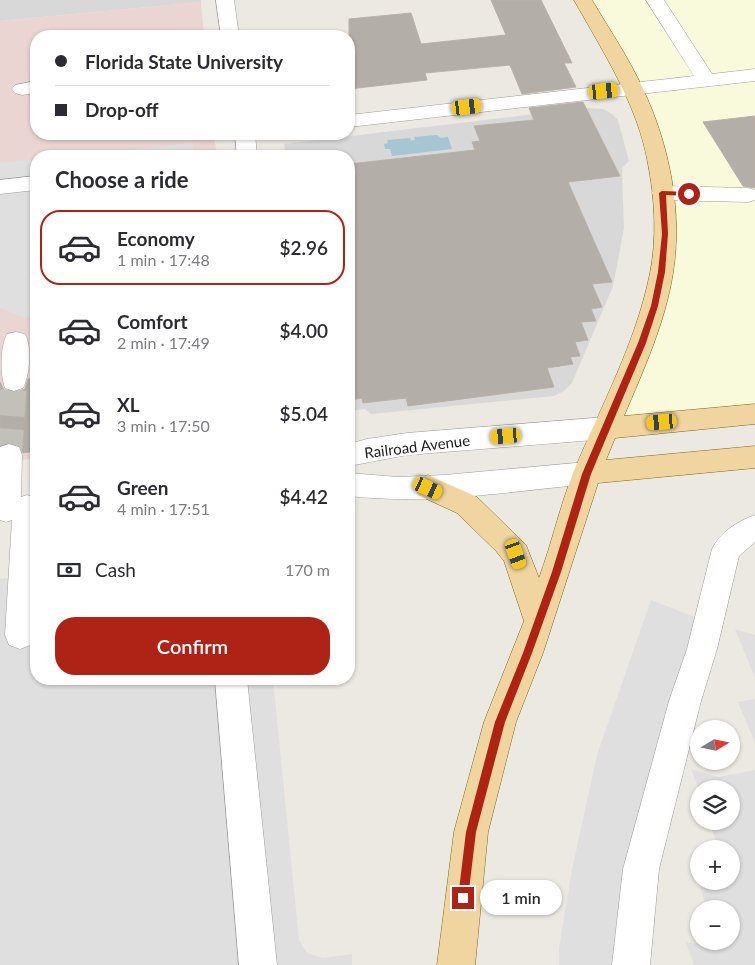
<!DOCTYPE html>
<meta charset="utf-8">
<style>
body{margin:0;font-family:Lato,sans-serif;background:#f7f7f7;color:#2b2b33;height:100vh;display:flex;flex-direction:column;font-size:19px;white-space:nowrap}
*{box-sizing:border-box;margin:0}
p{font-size:16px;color:#7c7c81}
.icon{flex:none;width:28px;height:28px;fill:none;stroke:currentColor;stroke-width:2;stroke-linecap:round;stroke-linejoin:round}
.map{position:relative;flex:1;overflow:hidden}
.details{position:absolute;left:30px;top:150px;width:325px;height:535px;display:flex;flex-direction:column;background:#fff;border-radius:20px;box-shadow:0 1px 4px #0004}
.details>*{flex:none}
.top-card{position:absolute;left:30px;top:30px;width:325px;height:110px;border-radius:20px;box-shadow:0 1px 4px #0004;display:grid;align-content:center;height:110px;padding:0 25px;background:#fff}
.needle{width:32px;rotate:80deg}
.buttons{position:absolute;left:690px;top:720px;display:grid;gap:10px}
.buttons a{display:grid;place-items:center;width:50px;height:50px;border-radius:50%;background:#fff;box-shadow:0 1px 4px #0004;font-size:25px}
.end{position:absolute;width:22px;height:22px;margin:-11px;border:6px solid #af2316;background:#fff;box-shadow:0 0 0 2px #fff}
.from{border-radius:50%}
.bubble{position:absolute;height:35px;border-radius:18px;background:#fff;box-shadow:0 1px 4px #0004;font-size:16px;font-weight:600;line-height:35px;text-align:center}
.car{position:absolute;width:15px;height:30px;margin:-15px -8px;border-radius:6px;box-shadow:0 0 4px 1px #0007;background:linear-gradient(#f5c518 24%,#345 0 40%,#f5c518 0 76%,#345 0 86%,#f5c518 0)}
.top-card b{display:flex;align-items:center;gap:18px;height:48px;font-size:19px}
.top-card b+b{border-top:1px solid #e1e1e2}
.top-card i{width:12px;height:12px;background:#2b2b33}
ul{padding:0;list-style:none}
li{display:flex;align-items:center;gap:15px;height:75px;margin:0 10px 8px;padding:0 15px;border:2px solid transparent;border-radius:20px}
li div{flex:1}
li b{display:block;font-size:19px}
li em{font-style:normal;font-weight:600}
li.active{border-color:#af2316}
li>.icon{width:45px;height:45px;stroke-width:1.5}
h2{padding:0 25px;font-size:22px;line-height:60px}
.pay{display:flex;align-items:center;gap:12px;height:55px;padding:0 25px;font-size:19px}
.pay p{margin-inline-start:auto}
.action{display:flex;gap:10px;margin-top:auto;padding:10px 25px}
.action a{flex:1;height:58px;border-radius:20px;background:#af2316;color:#fff;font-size:20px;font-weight:600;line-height:58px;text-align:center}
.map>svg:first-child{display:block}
.residential{fill:#d9d8d8}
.commercial{fill:#ebd5d2}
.education{fill:#f8fadb}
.parking{fill:#dfdfdf}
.water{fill:#a6c6d4}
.building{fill:#b4aea8;stroke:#bbb1a6}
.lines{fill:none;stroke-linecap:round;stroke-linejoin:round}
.minor-tunnel{stroke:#c1c0b9;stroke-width:26;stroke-dasharray:26 13;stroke-linecap:butt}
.minor-casing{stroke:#9c9c9c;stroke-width:1}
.major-casing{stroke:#816610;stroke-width:1}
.minor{fill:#fff;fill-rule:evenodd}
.major{fill:#f0d5a1;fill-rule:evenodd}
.route{fill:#af2316}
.labels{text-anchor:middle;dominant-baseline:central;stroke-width:4.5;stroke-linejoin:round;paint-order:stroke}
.street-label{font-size:15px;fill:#1b1b1b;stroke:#fff}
</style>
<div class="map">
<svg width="755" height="965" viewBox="0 0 755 965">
<rect width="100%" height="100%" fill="#ebe9e1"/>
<g class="residential">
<path d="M0,0H201V2L0,21Z"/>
<path d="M585,108L603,109L612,114L618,120L629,161L623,167L622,173L624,228L613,286L572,383L564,391L554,396L371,414L365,409L349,411V156H286L284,144Z"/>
</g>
<path class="commercial" d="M201,2L204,36H36V134H214L217,156H36V458L0,463V21Z"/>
<path class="education" d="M583,0H755V414L606,427L654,306L659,164Z"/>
<g class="parking">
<path d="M193,143L194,156H67Z"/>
<path d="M36,159V317L25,318L0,308V163Z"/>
<path d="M36,574V679H273L299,940L307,953L323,958L352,954V965H0V579Z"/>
<path d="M651,600L708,622L631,965H559V948L572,870L597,755Z"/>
<path d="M735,629L755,635V678Z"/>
<path d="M755,699V743L738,702Z"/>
<path d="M691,769L719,777L755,770V965H694L686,942L703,945L718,941H731V909H707L690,855L699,853V881H731V849H719L709,821H731V789H699V790Z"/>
</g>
<path class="water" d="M437,135L441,138L448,137L452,149L392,156L390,149H385L384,144L388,143L387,140L410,138L411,141L415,140L414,137Z"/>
<g class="building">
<path d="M491,0H541L572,63H564L576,87L522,94L510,65L425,73L427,80L349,89V19L411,13L421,44L506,35Z"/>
<path d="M583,102L620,176L568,182L612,282L592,284L602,307L591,309L596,321L581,322L588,340L575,342L580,356L570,357L573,364L547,368L554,387L408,406L406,398L363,403L362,398L349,400V164L475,150L472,142L480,141L474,126L534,120L529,108Z"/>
<path d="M755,116V188L743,186L703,122Z"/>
<path d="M36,377V451L23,453L20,445L10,442L0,445V382L4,390L15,393L25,389L28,379Z"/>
</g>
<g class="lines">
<path class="minor-tunnel" d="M9,455L14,381"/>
<g class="minor-casing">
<g id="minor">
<path d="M216,0H234L239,36H221Z"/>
<path d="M646,0H664L712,74L755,69V81L349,127V115L694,76Z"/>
<path d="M36,81V93L22,95L15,93L12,89L15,85Z"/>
<path d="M235,134H255L257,156H237Z"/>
<path d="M36,176V190L0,194V180Z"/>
<path d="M663,186L748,188L755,190V200L748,202L663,200L655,198L652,193L655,188Z"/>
<path d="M16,332L25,334C32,347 30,375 23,388L14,391L5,388C0,375 0,347 7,334Z"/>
<path d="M606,417L615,420L619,428L615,436L606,439L407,455L349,466V444L367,439L407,433Z"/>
<path d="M9,444L19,447L22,455L21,497L27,495L36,498L35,635L31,645L20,649L9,645L5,635L12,520L6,522L0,520V447Z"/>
<path d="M587,462L597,465L601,473L597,481L587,484C507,492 429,505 349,496V473L398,477L445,475Z"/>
<path d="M755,515V542L739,556L717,649L701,701L659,869L650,965H612L623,869L669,701L687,649L712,549C720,532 738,521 755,515Z"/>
<path d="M215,679H247L277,965H239Z"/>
</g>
</g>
<g class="major-casing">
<path id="major" d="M574,0H592C609,29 629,58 643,89C669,144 683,211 673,273C665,323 644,369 624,416L755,404V424L615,438L606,460L755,446V468L598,483L543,653L516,722L488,832L475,965H437L454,832L484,722L524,621L504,561L496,551L457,513L418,495L414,487L418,479L428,475L477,497L526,545L539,578C552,543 560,505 574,471C601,406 636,343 650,273C657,239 655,199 648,164C638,105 603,52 574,0Z"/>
</g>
<use href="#minor" class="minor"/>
<use href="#major" class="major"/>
</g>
<path class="route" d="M662,191L689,192L692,194L689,196L666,195L668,234L665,272L658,306L646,343L591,474L561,572L532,653L505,722L476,832L468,898L467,901L463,903L459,901L458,898L466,832L495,722L523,653L552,572L582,474L638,343L651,306L658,272L662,234L659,193Z"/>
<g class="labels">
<g class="street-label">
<text transform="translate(417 446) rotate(-7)">Railroad Avenue</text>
</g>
</g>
</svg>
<div class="buttons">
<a><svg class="needle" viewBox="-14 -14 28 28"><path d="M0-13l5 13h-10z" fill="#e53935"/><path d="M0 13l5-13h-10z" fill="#7c7c81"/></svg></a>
<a><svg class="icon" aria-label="layers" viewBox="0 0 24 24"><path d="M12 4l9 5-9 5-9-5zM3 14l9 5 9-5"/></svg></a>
<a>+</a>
<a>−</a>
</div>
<i class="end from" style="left:689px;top:194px"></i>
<i class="end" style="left:463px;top:898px"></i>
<div class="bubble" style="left:480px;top:880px;width:82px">1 min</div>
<i class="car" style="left:604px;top:91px;rotate:84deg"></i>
<i class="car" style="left:467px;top:107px;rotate:83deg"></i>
<i class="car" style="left:662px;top:422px;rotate:265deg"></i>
<i class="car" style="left:506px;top:436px;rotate:265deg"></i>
<i class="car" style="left:428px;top:488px;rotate:115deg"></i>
<i class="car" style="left:516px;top:554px;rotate:160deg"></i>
<div class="top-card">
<b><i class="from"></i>Florida State University</b>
<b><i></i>Drop-off</b>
</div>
<section class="details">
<h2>Choose a ride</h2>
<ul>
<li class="active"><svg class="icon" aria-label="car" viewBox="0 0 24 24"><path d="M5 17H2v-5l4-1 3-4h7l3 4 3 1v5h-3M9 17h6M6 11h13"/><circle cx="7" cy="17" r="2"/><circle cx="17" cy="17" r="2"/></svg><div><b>Economy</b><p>1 min · 17:48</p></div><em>$2.96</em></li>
<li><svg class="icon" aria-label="car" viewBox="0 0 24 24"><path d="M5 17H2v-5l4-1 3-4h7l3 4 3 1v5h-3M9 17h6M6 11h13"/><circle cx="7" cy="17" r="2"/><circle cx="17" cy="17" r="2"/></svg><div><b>Comfort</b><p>2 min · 17:49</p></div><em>$4.00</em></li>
<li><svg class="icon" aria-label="car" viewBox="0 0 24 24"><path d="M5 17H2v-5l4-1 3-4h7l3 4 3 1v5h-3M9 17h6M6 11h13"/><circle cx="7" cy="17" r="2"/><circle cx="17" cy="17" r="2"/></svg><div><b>XL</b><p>3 min · 17:50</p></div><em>$5.04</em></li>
<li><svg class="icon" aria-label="car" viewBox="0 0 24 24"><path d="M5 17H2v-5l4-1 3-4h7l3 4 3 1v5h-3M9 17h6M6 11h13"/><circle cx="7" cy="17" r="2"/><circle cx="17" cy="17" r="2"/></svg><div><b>Green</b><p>4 min · 17:51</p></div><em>$4.42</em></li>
</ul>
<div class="pay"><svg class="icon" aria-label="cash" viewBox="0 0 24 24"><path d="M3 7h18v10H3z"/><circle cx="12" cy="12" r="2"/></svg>Cash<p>170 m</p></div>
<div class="action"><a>Confirm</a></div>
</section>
</div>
